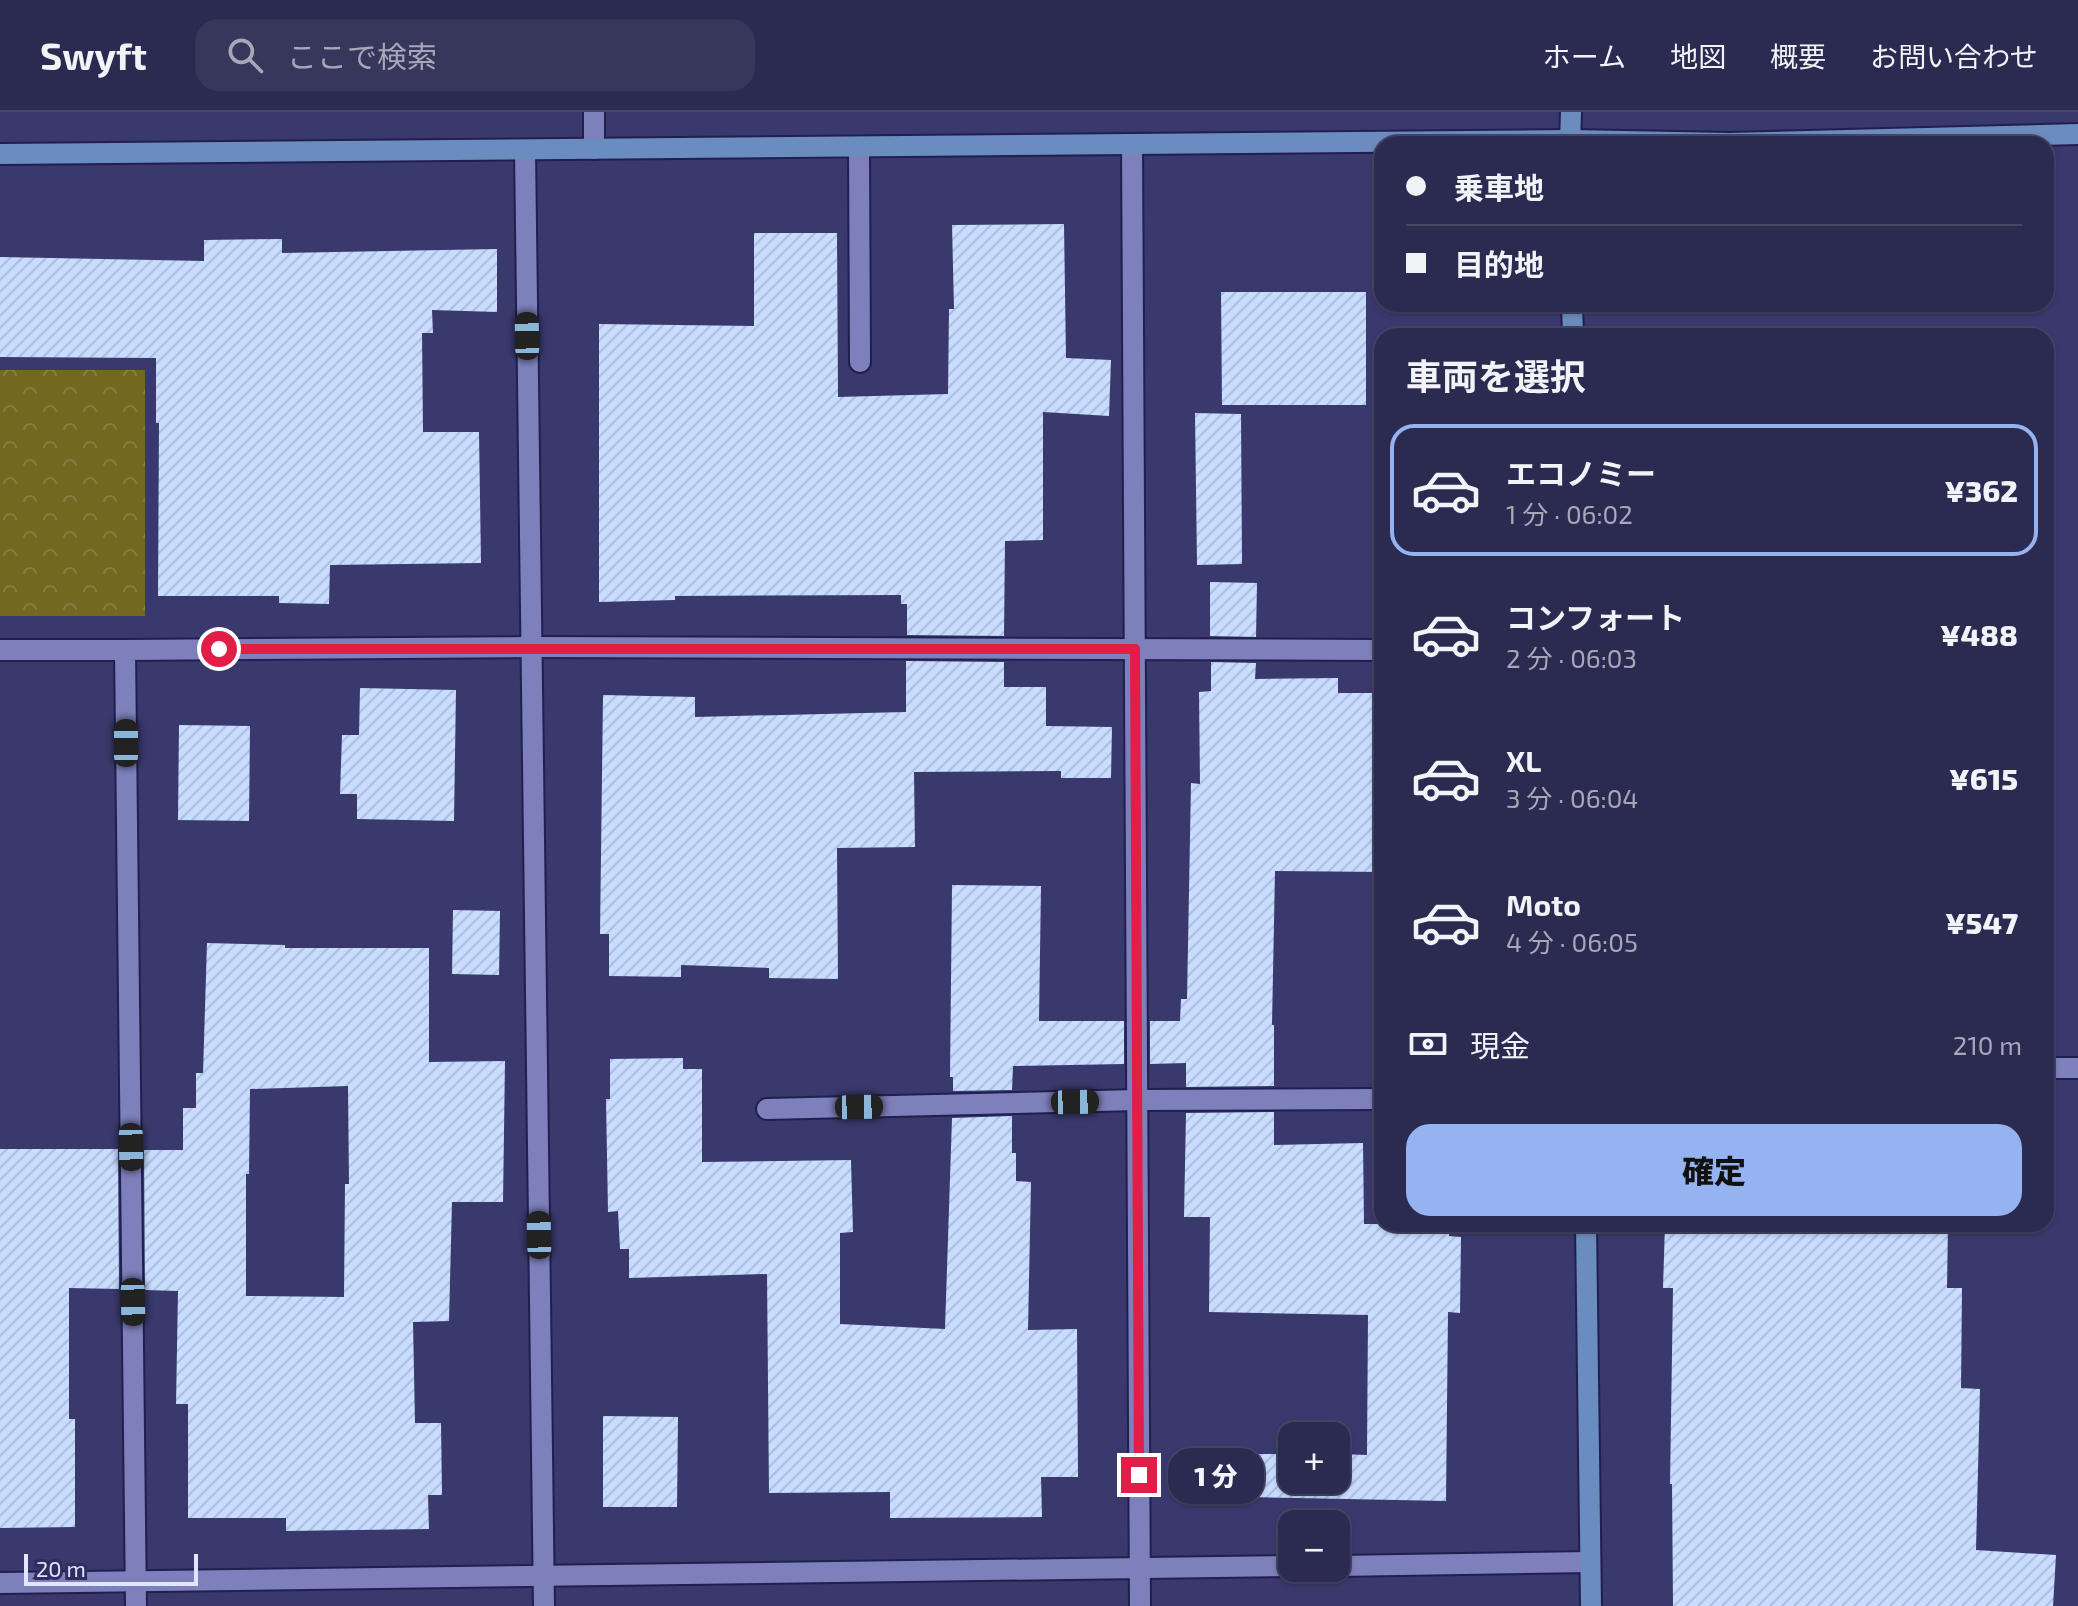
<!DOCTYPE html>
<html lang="ja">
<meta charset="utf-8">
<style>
body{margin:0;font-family:"Exo 2","Noto Sans JP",sans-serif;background:#37375c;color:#f1f3f6;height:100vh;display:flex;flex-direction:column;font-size:30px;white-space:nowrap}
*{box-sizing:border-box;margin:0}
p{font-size:26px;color:#a6a7b8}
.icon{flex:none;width:44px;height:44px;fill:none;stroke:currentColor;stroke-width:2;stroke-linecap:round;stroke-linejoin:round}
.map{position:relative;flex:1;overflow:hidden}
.sheet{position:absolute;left:1374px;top:216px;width:680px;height:904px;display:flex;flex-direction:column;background:#2b2b52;border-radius:24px;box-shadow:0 2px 6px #0004,0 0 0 2px #474769}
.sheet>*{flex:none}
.guide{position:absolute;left:1374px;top:24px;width:680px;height:176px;border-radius:24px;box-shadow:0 2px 6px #0004,0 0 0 2px #474769;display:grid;align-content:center;height:176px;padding:0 32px;background:#2b2b52}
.tools{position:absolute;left:1278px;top:1310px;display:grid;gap:16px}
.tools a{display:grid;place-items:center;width:72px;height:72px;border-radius:16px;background:#2b2b52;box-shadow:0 2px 6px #0004,0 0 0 2px #474769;font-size:40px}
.scale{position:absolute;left:24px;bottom:20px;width:174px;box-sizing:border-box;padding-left:8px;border:4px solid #e2e5ff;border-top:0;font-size:22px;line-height:28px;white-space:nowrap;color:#e2e5ff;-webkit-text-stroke:6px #2f2e61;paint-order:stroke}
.end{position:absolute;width:36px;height:36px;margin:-18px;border:10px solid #e11d48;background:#fff;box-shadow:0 0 0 4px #fff}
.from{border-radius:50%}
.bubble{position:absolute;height:56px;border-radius:24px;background:#2b2b52;box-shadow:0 2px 6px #0004,0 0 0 2px #474769;font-size:26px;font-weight:800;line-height:56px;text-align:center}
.car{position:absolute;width:24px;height:48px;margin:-24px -12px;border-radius:10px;box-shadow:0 0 6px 2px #0007;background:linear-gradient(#222 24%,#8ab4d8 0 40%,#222 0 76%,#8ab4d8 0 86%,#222 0)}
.guide b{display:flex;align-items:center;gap:28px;height:76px;font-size:30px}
.guide b+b{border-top:2px solid #474769}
.guide i{width:20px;height:20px;background:#f1f3f6}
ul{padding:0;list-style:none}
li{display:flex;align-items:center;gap:24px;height:132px;margin:0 16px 12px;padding:0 16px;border:4px solid transparent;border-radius:24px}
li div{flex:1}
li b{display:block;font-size:30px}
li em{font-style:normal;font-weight:800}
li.selected{border-color:#95b2f1}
li>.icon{width:72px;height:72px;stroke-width:1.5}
h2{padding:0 32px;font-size:36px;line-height:96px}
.pay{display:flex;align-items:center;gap:20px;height:88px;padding:0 32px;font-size:30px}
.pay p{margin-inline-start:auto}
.button{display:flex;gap:16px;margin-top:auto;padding:16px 32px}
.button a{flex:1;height:92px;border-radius:24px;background:#95b2f1;color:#111;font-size:32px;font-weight:800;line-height:92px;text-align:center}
header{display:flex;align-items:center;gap:48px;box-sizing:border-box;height:112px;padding:0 40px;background:#2b2b52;border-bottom:2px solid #474769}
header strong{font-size:38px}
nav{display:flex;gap:44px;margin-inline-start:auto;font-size:28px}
.search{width:560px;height:72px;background:#37375c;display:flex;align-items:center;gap:20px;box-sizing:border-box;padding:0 28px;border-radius:24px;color:#a6a7b8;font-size:30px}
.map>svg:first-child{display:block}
.park{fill:url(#park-crowns)}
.building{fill:url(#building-hatch);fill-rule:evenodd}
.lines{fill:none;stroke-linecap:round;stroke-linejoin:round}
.lane-casing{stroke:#211e50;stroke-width:24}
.street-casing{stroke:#211e50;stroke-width:24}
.secondary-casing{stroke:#211e50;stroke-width:24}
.lane{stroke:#7d80ba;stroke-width:20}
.street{stroke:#7d80ba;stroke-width:20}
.secondary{stroke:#6b8cbe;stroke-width:20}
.route{stroke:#e11d48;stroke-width:10}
</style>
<header>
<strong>Swyft</strong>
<div class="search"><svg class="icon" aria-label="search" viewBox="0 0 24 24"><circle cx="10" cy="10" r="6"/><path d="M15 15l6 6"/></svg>ここで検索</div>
<nav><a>ホーム</a><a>地図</a><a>概要</a><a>お問い合わせ</a></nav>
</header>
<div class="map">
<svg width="2078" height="1494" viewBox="0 0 2078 1494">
<defs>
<pattern id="park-crowns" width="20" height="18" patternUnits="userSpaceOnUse" patternTransform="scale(2)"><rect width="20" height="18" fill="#72681f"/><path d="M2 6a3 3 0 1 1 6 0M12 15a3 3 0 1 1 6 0" fill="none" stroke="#867d41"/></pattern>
<pattern id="building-hatch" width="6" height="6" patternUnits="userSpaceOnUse" patternTransform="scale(2)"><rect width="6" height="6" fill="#c7dcff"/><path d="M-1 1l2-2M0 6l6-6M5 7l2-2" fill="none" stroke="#adbedb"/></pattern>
</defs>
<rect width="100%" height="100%" fill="#39396d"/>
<rect class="park" x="0" y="258" width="145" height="246"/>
<g class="building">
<path d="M1064,112L1066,246L1111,248L1109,304L1043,300V428L1005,429L1004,524L907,523V492H901V483L675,484V488L599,490V212L754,214V121H837L838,285L948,282L949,197H954L952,113Z"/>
<path d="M282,127V141L497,137V200L432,198L433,221H422L423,320H479L481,451L330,453L329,492L279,491V484H158L159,311H156V246L0,245V145L204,149V128Z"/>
<path d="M1221,180H1366V293H1222Z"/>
<path d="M1195,301L1241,302L1242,452L1197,453Z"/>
<path d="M1210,470L1257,471L1256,525L1210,524Z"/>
<path d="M906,549L1004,550V575H1046V614L1112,615L1111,666H1061V659L914,660L915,735L837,736L838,867L769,866V856L681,853V865L609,864V822H600L603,583L695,585V605L906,600Z"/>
<path d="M1211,550L1256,551L1255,567L1338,566V581H1382V760L1275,759L1272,913H1274V974L1186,975V951L1150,952V909H1180L1181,887H1187L1191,671L1200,672L1199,580L1211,579Z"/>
<path d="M360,576L456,578L454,709L357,707V682H340L342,623H359Z"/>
<path d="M179,613L250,614L249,709L178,708Z"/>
<path d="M952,773L1041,774L1039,909H1124V952L1013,954L1012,978L953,979V965H950Z"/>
<path d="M453,798L500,799L499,863L452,862Z"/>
<path d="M207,831L285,833V836H429V950L505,949L503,1090H452L449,1209L413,1210L415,1311H441L442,1383H428L429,1417L286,1419V1406H188V1292H176L178,1179L145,1178L144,1038H183V996H196V961H203ZM348,974L349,1072H345L344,1185L246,1184V1062H249L250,977Z"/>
<path d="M683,946V957H702V1050L851,1048L853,1120L840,1121V1212L945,1217L952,1006L1012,1004V1041H1016V1069L1031,1070L1028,1218L1077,1217L1078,1365H1041L1042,1405L890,1406V1380L769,1381L767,1162L629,1166V1137H620L618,1099L608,1100L606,987H610V947Z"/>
<path d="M1274,1000V1033L1363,1031L1364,1112H1450L1449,1124L1461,1125L1460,1201L1448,1200L1446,1389L1251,1385L1252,1342H1292V1368H1336V1342L1367,1343L1368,1203L1209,1200L1210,1105H1184L1186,1001Z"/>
<path d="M0,1037H118L119,1177L69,1176V1307H75V1415L0,1416Z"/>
<path d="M1665,1112H1948L1947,1176H1962L1961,1276L1980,1277L1976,1438L2056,1443L2053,1494H1673L1672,1372H1670L1673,1176H1663Z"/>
<path d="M603,1304L678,1305L677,1395H603Z"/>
</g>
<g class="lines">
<g class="lane-casing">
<g id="lane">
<path d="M859,35L860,250"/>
<path d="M0,538H125"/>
<path d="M767,997L1137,988"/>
</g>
</g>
<g class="street-casing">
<g id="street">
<path d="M594,0V37"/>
<path d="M1132,32L1140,1494"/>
<path d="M525,38L544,1494"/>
<path d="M2046,956H2078"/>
<path d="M1137,988L1382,987"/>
<path d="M1336,1454L1590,1450"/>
<path d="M0,1471L1292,1454"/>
<path d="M136,1494L125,538L531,535L1382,538"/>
</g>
</g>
<g class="secondary-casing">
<g id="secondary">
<path d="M1570,32L1571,0"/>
<path d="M0,42L1570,28L1729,31L2078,22"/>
<path d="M1572,192L1573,224"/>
<path d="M1586,1112L1591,1494"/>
</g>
</g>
<use href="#lane" class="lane"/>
<use href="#street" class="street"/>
<use href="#secondary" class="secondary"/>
</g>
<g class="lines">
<path class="route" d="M219,537H1135L1139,1363"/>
</g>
</svg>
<div class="tools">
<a>+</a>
<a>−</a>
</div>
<div class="scale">20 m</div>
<i class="end from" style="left:219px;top:537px"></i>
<i class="end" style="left:1139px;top:1363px"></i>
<div class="bubble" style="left:1168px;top:1336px;width:96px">1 分</div>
<i class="car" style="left:527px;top:224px;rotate:359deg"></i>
<i class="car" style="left:126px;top:631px;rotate:0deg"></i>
<i class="car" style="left:1075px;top:990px;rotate:89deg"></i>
<i class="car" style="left:859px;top:995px;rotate:89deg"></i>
<i class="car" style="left:131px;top:1035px;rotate:179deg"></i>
<i class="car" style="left:539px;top:1123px;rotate:359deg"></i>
<i class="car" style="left:133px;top:1190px;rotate:179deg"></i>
<div class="guide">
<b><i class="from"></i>乗車地</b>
<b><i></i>目的地</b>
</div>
<section class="sheet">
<h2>車両を選択</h2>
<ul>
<li class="selected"><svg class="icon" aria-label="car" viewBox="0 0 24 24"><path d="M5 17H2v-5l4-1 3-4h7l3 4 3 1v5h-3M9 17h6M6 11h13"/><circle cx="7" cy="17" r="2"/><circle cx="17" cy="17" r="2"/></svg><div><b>エコノミー</b><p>1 分 · 06:02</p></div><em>¥362</em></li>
<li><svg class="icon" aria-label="car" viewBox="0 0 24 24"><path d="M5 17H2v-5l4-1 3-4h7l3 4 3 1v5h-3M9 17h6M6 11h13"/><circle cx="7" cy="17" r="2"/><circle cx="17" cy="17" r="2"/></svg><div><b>コンフォート</b><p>2 分 · 06:03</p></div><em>¥488</em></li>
<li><svg class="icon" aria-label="car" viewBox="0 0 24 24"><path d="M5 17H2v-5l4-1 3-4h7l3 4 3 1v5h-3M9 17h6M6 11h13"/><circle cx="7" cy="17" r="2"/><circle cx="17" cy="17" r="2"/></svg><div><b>XL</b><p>3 分 · 06:04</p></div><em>¥615</em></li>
<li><svg class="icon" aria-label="car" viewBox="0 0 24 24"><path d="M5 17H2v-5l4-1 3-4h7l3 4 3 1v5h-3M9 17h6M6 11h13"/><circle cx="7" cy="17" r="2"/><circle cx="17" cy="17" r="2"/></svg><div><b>Moto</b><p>4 分 · 06:05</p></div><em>¥547</em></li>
</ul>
<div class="pay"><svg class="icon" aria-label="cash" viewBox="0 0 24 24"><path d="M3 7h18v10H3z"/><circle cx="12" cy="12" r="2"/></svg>現金<p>210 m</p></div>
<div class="button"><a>確定</a></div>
</section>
</div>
